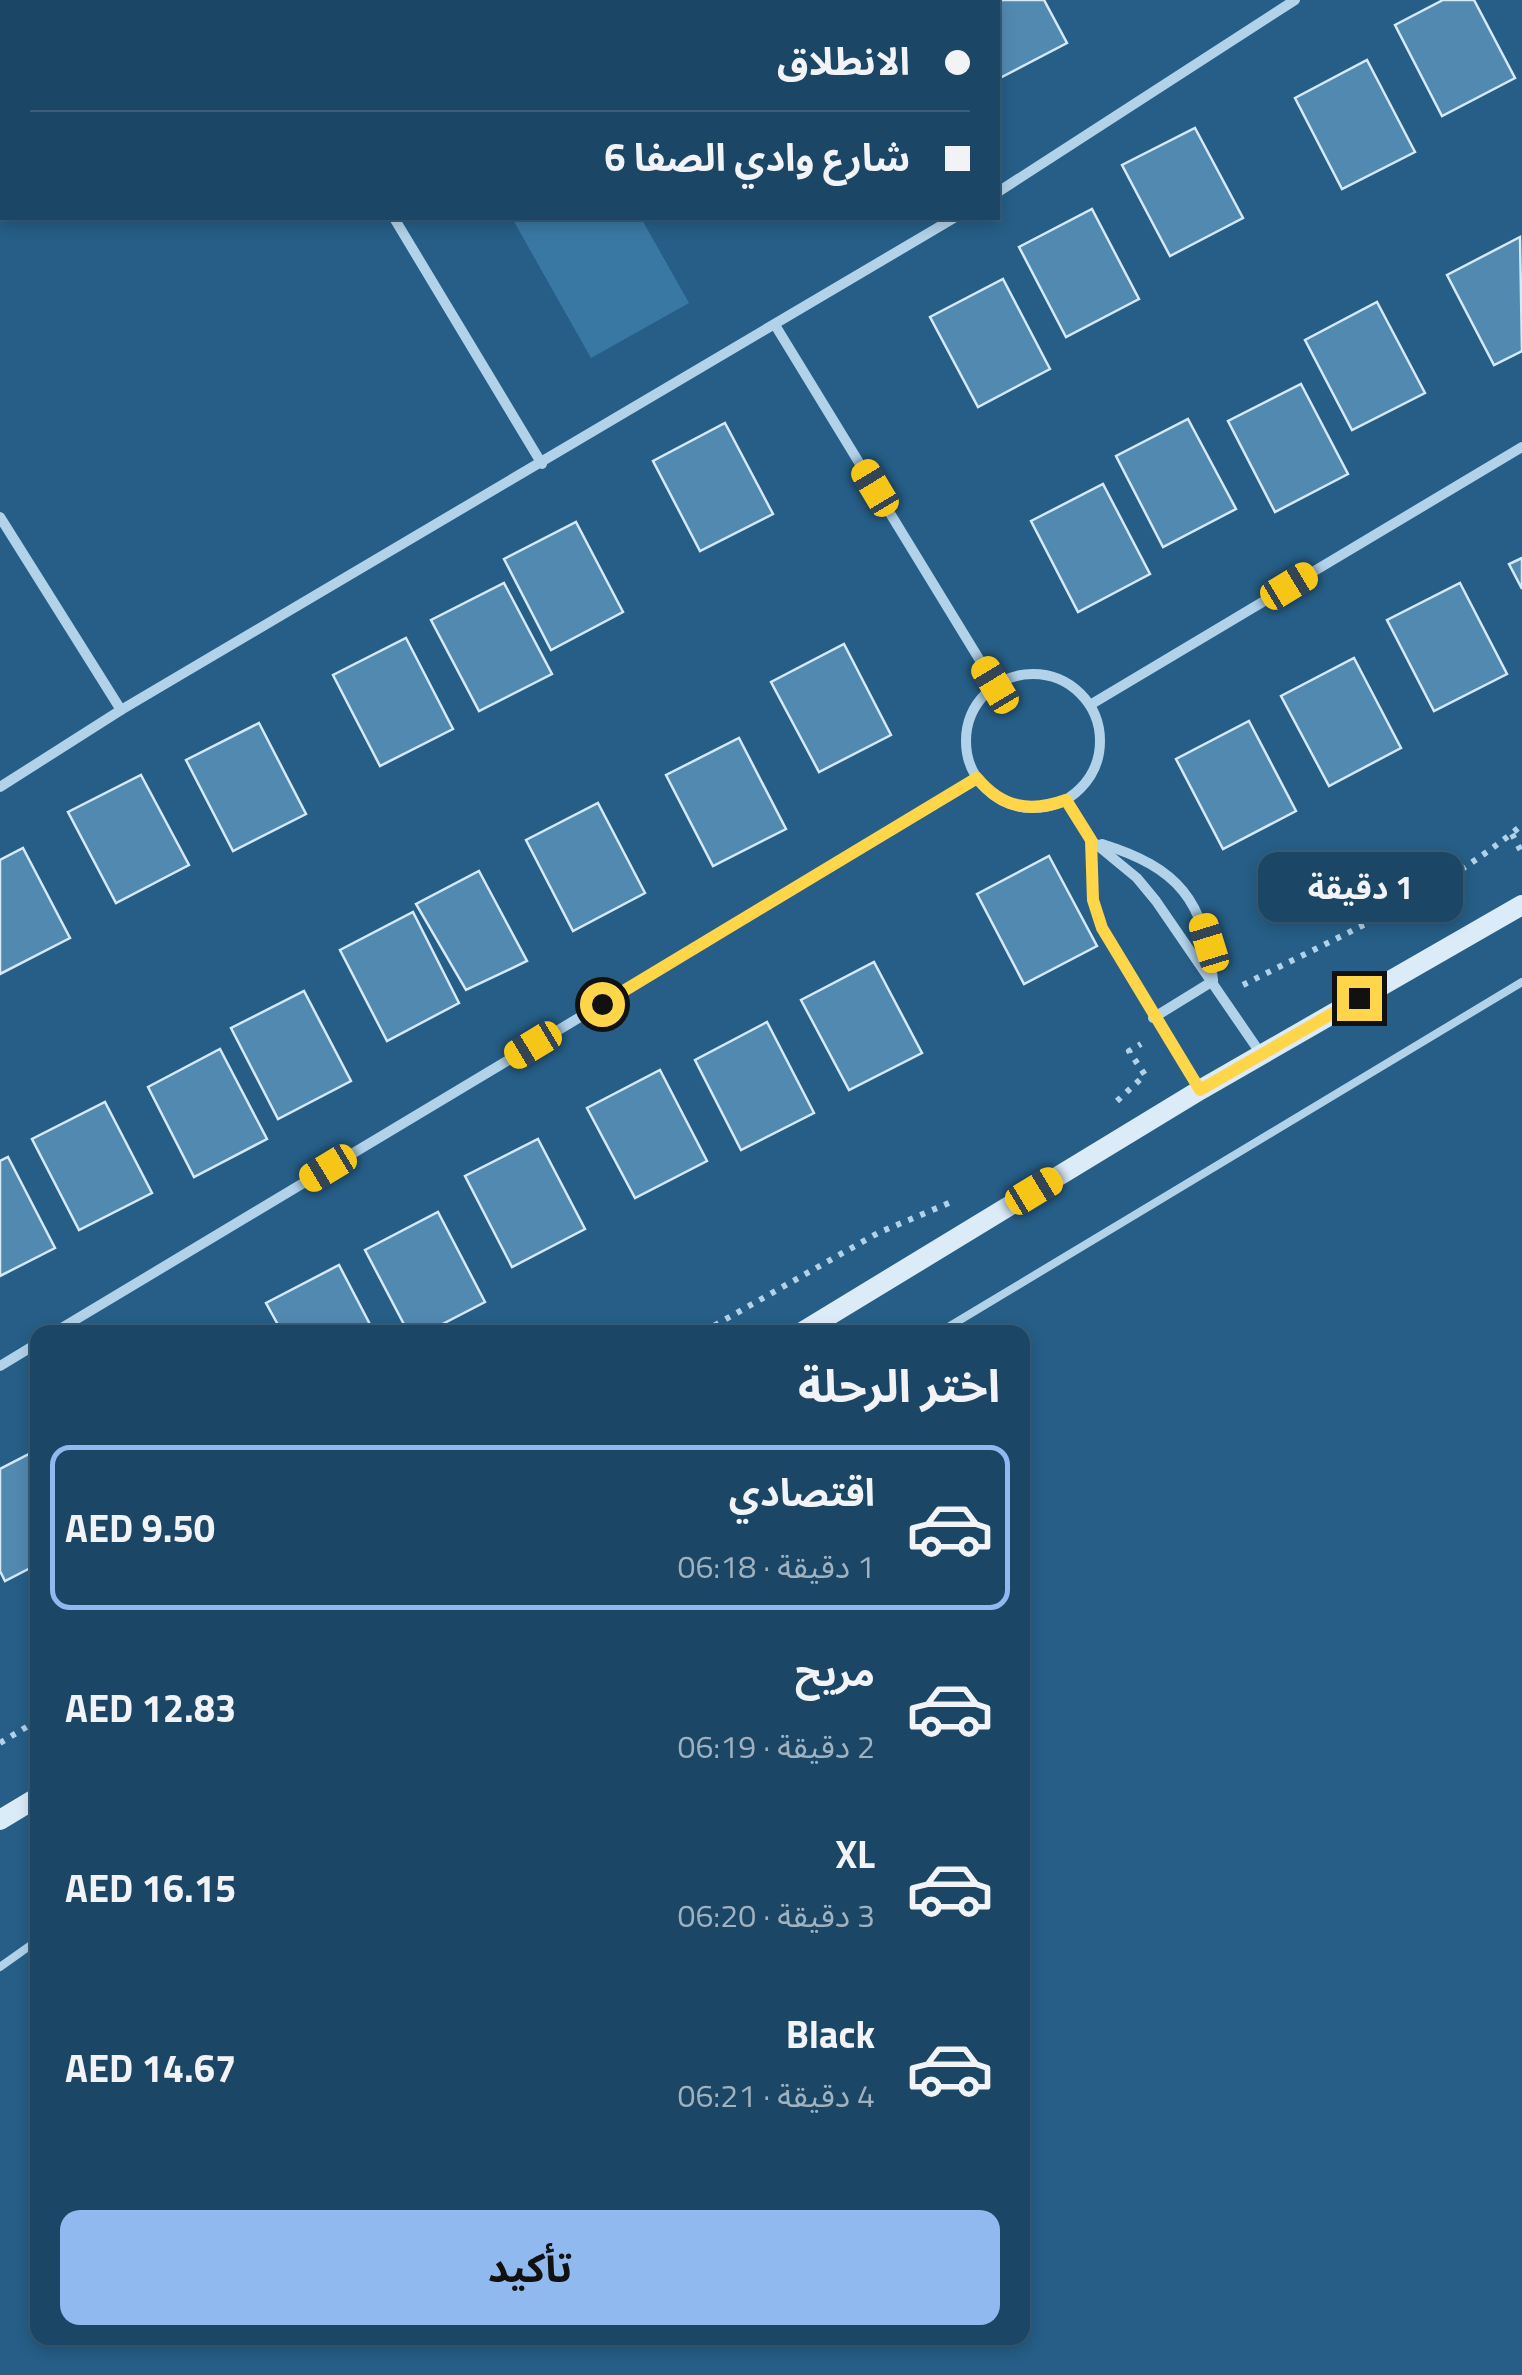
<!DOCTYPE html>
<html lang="ar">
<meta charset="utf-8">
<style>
body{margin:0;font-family:"Titillium Web","Noto Sans Arabic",sans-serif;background:#29506e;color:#f1f3f6;direction:rtl;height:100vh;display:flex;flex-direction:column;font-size:38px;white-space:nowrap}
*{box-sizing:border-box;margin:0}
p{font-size:32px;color:#a0b1bf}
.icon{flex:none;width:55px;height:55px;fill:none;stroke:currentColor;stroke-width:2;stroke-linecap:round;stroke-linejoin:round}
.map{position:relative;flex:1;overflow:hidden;direction:ltr}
.side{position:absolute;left:30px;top:1325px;width:1000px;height:1020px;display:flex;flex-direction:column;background:#1c4665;border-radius:20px;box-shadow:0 5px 15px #0003,0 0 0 2px #3a5e79;direction:rtl}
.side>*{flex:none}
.hud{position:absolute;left:0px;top:0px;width:1000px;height:220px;box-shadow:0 5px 15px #0003,0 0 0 2px #3a5e79;direction:rtl;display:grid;align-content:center;height:220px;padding:0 30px;background:#1c4665}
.end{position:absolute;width:45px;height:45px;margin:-22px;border:12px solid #ffd54a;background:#111;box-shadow:0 0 0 5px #111}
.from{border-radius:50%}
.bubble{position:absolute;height:70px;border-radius:20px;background:#1c4665;box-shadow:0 5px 15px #0003,0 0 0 2px #3a5e79;font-size:32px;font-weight:700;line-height:70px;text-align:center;direction:rtl}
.car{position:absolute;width:30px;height:60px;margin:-30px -15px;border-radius:12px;box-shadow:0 0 8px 2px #0007;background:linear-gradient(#f5c518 24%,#345 0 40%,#f5c518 0 76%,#345 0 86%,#f5c518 0)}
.hud b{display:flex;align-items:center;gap:35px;height:95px;font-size:38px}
.hud b+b{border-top:2px solid #3a5e79}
.hud i{width:25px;height:25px;background:#f1f3f6}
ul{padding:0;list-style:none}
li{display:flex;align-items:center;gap:30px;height:165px;margin:0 20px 15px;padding:0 10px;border:5px solid transparent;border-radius:20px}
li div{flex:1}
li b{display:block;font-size:38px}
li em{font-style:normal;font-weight:700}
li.active{border-color:#90b9f0}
li>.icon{width:90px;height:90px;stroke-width:1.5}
h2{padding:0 30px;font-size:45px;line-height:120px}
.action{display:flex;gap:20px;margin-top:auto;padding:20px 30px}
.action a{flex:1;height:115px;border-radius:20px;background:#90b9f0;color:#111;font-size:40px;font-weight:700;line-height:115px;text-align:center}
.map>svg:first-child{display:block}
.green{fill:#3a78a4}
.building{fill:#5289b1;stroke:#d5e9f7;stroke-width:2.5}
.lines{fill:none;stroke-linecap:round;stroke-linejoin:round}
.path{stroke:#b1d2e9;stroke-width:6;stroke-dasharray:5 8;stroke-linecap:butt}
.lane{stroke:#b1d2e9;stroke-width:8}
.street{stroke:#b1d2e9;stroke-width:10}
.secondary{stroke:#dbebf7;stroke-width:20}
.route{stroke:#ffd54a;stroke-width:12}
</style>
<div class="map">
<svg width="1522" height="2375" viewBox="0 0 1522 2375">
<rect width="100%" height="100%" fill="#265e87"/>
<path class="green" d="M512,218H641L689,303L591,358Z"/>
<g class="building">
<path d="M952,0H1044L1067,43L998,79V2Z"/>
<path d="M1443,0H1474L1515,78L1442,116L1395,25Z"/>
<path d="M1367,60L1415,152L1342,189L1295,98Z"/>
<path d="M1195,128L1243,218L1170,256L1122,165Z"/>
<path d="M1092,209L1139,299L1066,337L1019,247Z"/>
<path d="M1520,237L1522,351L1494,365L1447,275Z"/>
<path d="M1003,279L1050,369L978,407L930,317Z"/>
<path d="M1377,302L1425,393L1352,430L1305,340Z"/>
<path d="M1301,384L1348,474L1275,512L1228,421Z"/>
<path d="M1188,419L1236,509L1163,547L1116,456Z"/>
<path d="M725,423L773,514L700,551L653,461Z"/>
<path d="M1103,484L1150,574L1078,612L1031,521Z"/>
<path d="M576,522L623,612L551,650L504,559Z"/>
<path d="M1522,558V589L1509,564Z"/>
<path d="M504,583L552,674L479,711L431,620Z"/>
<path d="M1460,583L1507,674L1434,711L1387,620Z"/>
<path d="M406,638L453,729L380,766L333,675Z"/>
<path d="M844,644L891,735L819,772L771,682Z"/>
<path d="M1354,658L1401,748L1329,786L1281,696Z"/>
<path d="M1249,721L1296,811L1223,849L1176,759Z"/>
<path d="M259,723L306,814L233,851L186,760Z"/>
<path d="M739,738L786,829L713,866L666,775Z"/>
<path d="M141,775L189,865L116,903L68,812Z"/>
<path d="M598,803L645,893L573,931L526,840Z"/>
<path d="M23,848L70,938L0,974V860Z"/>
<path d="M1049,856L1097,946L1024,984L977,894Z"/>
<path d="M479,871L527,961L466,990L416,904Z"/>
<path d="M413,912L459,1003L387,1041L340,950Z"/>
<path d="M874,962L922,1053L849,1090L801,1000Z"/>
<path d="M304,991L351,1081L278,1119L231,1028Z"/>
<path d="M767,1022L814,1113L741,1150L695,1060Z"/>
<path d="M220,1049L267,1139L194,1177L148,1087Z"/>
<path d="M660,1070L707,1161L635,1198L587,1108Z"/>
<path d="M105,1102L152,1193L79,1230L32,1139Z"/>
<path d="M538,1139L585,1229L512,1267L465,1176Z"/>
<path d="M8,1157L55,1248L0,1276V1161Z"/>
<path d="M438,1212L485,1302L427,1332H408L365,1250Z"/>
<path d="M339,1265L374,1332H282L266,1303Z"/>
<path d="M31,1453L38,1465V1564L5,1581L0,1571V1469Z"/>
</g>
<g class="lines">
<g class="path">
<path d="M1512,834L1522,853"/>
<path d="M1243,985C1339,936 1439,894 1522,825"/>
<path d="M1117,1101L1145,1075L1129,1051L1141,1044"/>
<path d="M703,1332L878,1233L949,1203"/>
<path d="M0,1743L38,1720"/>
</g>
<g class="lane">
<path d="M940,1332L1522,982"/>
<path d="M0,1967L38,1940"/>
</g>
<g class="street">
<path d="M267,0L269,2"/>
<path d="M879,0L881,2"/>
<path d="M530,2L534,0"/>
<path d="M998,192L1295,0"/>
<path d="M394,218L542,464"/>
<path d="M775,325L995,685"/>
<path d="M0,517L121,710"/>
<circle cx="1033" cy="741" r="67"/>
<path d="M1090,705L1522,447"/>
<path d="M0,787L121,710L954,218"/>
<path d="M1066,800L1091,840L1137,878L1156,901L1261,1054"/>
<path d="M1091,840L1093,900L1102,929L1200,1090"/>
<path d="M1102,844C1179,868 1204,900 1213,980"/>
<path d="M1153,1018L1213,981"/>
<path d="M55,1332L977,779"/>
<path d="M0,1366L38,1343"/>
</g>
<g class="secondary">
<path d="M802,1332L1200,1090L1522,905"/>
<path d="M0,1820L38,1797"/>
</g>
</g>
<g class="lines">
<path class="route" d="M602,1004L977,778C1002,808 1030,813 1066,800L1091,840L1093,900L1102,928L1200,1090L1359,998"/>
</g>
</svg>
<i class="end from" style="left:602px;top:1004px"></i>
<i class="end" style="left:1359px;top:998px"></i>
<div class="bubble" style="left:1258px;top:852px;width:205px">1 دقيقة</div>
<i class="car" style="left:875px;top:488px;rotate:329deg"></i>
<i class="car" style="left:1289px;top:586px;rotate:59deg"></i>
<i class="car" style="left:995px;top:685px;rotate:329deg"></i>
<i class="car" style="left:1209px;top:943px;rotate:343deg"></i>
<i class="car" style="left:533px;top:1045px;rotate:239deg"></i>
<i class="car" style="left:328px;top:1168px;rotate:239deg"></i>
<i class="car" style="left:1034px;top:1191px;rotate:59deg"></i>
<div class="hud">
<b><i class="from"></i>الانطلاق</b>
<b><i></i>شارع وادي الصفا 6</b>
</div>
<section class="side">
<h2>اختر الرحلة</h2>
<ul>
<li class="active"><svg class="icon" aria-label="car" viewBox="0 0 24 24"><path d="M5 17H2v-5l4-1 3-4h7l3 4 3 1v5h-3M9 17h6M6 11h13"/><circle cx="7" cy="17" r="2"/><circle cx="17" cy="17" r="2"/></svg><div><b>اقتصادي</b><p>1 دقيقة · 06:18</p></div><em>AED 9.50</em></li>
<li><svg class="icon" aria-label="car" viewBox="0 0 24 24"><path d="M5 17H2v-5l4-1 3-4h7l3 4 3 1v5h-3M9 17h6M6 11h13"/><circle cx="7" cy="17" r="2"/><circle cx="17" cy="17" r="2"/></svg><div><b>مريح</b><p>2 دقيقة · 06:19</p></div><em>AED 12.83</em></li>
<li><svg class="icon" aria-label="car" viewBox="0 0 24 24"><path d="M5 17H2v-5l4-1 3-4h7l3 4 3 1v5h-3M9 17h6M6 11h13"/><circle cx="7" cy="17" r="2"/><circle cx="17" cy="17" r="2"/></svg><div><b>XL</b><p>3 دقيقة · 06:20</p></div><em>AED 16.15</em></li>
<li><svg class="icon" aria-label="car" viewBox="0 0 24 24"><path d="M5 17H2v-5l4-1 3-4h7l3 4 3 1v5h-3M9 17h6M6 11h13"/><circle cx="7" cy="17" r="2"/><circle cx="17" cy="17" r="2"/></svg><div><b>Black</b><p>4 دقيقة · 06:21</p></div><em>AED 14.67</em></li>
</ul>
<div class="action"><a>تأكيد</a></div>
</section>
</div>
